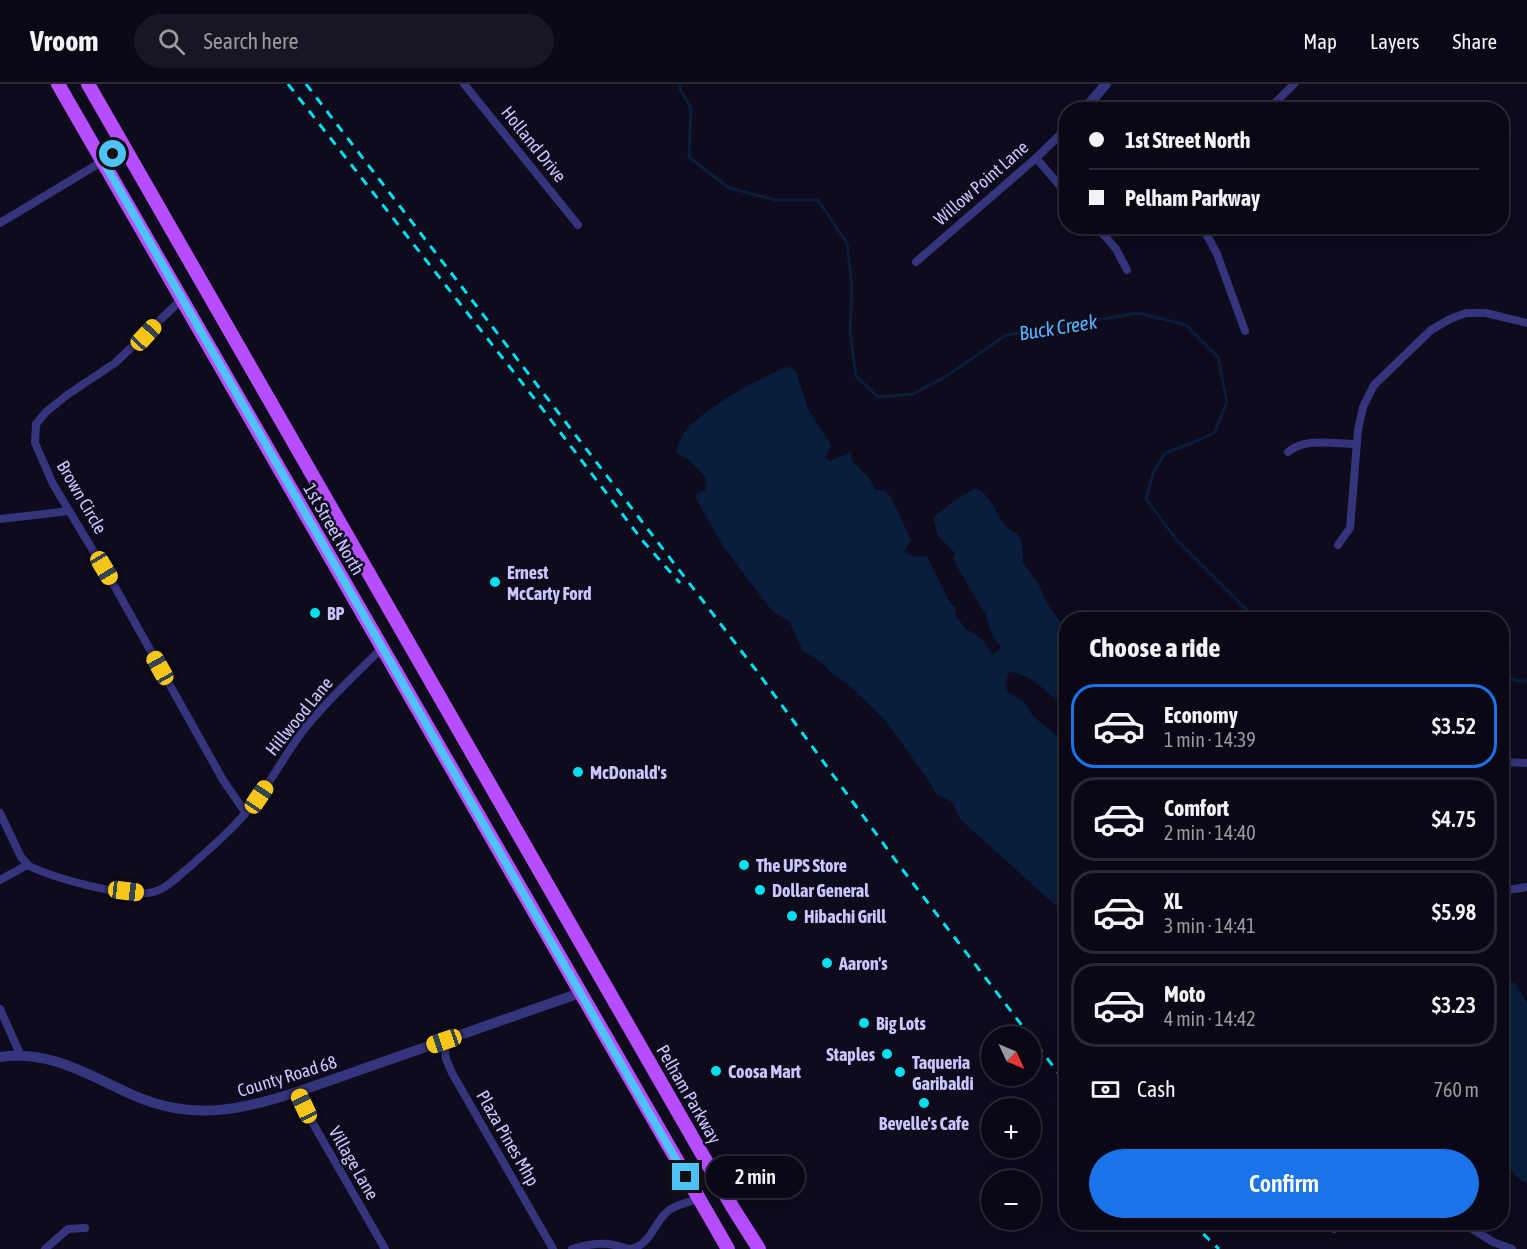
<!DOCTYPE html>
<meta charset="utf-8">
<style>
body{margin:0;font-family:"Asap Condensed",sans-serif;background:#181622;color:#f1f3f6;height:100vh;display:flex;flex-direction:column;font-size:22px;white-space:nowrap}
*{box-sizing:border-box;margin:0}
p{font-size:20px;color:#999aa0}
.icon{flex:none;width:33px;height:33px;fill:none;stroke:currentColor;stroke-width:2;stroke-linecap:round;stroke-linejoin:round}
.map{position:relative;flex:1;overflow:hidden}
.drawer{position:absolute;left:1059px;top:528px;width:450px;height:618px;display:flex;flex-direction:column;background:#0a0815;border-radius:24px;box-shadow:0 6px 24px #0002,0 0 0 2px #2a2934}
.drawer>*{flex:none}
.hud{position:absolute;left:1059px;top:18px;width:450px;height:132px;border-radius:24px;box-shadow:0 6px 24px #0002,0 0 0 2px #2a2934;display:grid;align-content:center;height:132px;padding:0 30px;background:#0a0815}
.needle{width:39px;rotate:134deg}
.controls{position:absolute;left:981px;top:942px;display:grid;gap:12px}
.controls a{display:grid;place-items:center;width:60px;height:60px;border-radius:50%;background:#0a0815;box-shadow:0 6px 24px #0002,0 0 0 2px #2a2934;font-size:30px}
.end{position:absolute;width:27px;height:27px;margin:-14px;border:8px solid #4fc3f7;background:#111;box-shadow:0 0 0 3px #111}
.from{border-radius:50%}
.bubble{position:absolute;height:42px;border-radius:21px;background:#0a0815;box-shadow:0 6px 24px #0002,0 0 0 2px #2a2934;font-size:20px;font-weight:600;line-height:42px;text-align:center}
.car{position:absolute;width:18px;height:36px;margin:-18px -9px;border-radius:8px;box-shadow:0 0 4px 2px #0007;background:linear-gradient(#f5c518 24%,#345 0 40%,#f5c518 0 76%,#345 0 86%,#f5c518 0)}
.hud b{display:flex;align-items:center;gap:21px;height:57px;font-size:22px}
.hud b+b{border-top:2px solid #2a2934}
.hud i{width:15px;height:15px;background:#f1f3f6}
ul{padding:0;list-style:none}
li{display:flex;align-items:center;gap:18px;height:84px;margin:0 12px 9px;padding:0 18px;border:3px solid #2a2934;border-radius:24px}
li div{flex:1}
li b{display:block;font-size:22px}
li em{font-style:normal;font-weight:600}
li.active{border-color:#1a73e8}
li>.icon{width:54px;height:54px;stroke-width:1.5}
h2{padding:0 30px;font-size:27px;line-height:72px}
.pay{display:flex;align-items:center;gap:15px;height:66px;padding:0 30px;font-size:22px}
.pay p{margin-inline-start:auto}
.primary-button{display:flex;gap:12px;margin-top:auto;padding:12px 30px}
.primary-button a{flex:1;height:69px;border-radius:36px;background:#1a73e8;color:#fff;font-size:24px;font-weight:600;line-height:69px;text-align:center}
header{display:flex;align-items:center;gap:36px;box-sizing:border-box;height:84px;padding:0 30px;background:#0a0815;border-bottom:2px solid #2a2934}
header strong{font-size:28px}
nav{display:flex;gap:33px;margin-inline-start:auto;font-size:21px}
.search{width:420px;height:54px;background:#181622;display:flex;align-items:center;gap:15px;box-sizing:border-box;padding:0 21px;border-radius:33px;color:#999aa0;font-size:22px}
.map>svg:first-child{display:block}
.water{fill:#091e3d}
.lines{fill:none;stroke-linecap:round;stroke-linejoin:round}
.stream{stroke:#091e3d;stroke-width:3}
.minor{stroke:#35357d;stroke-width:8}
.tertiary{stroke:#35357d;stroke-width:10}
.primary{stroke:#b84dff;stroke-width:14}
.rail{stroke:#00e0f1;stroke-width:3;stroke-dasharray:9 8;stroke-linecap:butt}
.route{stroke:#4fc3f7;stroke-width:8}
.poi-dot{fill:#00e0f1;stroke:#0d0b1c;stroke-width:2}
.labels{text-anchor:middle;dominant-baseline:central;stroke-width:5;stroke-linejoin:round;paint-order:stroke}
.street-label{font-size:18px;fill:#cbc6ff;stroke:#0d0b1c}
.poi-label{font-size:18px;font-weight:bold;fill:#cbc6ff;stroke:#0d0b1c;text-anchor:start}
.water-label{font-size:20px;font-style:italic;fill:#54b5ff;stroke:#0d0b1c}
</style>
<header>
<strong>Vroom</strong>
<div class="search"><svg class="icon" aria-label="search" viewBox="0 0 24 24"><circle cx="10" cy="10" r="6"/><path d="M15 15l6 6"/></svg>Search here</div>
<nav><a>Map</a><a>Layers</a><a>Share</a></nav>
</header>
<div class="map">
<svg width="1527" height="1165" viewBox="0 0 1527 1165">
<rect width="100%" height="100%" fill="#0d0b1c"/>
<g class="water">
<path d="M786,283L792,284L796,287L808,325L831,361L826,373L830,377L851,368L852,377L870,395L875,406H884L891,413L911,456L904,468L916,473L927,472L950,519L956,523L955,531L965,544L983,556L993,571L1001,563C994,556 986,538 986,528L983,527L953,475L955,469L938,452L933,434L955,416L976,404C997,414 996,442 1017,449L1022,457L1023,479L1039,501L1046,518L1066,545V626C1051,612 1031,589 1009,588L1005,602L1009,609L1024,618L1033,632L1063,657V664L1066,670V824L1056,822L960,735L952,718L936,710L931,700L886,637L848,600L831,589L821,578L803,567L789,537L772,527L723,462L695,413L698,409L705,407L707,395L690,377L676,368C678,358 684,347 692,340C716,318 756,296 786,283Z"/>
<path d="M1502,892L1516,900L1527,919V1100L1518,1094L1502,1076Z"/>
</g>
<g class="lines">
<g class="stream">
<path d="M680,0V5L691,24L689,73L729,104L776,116H818L847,159L852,202L850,247L856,292L878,313L913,310L945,293L1006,251L1139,229L1186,241L1218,273L1227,318L1214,349L1192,359L1165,369L1153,389L1146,415L1176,455L1257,536"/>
<path d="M1502,591L1517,597H1527"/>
</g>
<g class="minor">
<path d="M464,0L578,141"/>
<path d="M1268,26L1294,0"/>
<path d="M1036,74L1066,109"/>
<path d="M0,139L103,77"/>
<path d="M1096,142L1116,165L1127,186"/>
<path d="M1202,142L1217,170L1245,247"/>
<path d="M916,178L1036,74L1066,45"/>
<path d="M182,215L115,279L67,311L46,328L36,340L35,359L53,400L115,503L223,696L245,728"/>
<path d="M1288,368C1306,353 1334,360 1357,360"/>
<path d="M0,435L69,427"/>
<path d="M1338,461L1350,444L1358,346L1363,323L1374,301L1431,246L1450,235L1466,229H1486L1527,239"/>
<path d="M1502,678L1527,679"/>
<path d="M0,729L21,773L29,782C54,794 128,815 153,808C166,805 177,793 187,785C212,763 240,739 260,711C276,689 289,664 306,643C329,614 356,590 382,564"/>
<path d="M0,796L27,781"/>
<path d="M1502,807L1527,803"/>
<path d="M0,925L21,972"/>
<path d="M444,957L446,975L452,989L553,1165"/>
<path d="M297,1008L311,1036L385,1165"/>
<path d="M1327,1138L1334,1145L1339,1138"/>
<path d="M1461,1138L1493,1158L1512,1165"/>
<path d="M45,1165L68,1145L85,1144"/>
<path d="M572,1165C592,1159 608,1157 628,1165"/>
<path d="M630,1165C651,1161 653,1140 667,1128C675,1120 688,1120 698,1114"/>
</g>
<g class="tertiary">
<path d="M1089,20L1106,0"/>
<path d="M0,973C53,966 89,992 135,1012C193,1037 241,1026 297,1008L580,909"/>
</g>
<g class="primary">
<path d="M58,0L728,1165"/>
<path d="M88,0L733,1124L759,1165"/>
</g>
<g class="rail">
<path d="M288,0L541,323L642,456L680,499"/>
<path d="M306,0L759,590L899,781L1066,999"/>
<path d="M1191,1138L1219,1165"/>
</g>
</g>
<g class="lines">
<path class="route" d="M113,70L103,77L126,117L686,1093"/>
</g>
<g class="poi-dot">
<circle cx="495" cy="498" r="6"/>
<circle cx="315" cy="529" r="6"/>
<circle cx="578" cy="688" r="6"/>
<circle cx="744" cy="781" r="6"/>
<circle cx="760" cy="806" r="6"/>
<circle cx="792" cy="832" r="6"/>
<circle cx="827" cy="879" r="6"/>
<circle cx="864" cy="939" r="6"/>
<circle cx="887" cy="970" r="6"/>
<circle cx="716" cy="987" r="6"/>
<circle cx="900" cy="988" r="6"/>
<circle cx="924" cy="1019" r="6"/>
</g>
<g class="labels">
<g class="street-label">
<text transform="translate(534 60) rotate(51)">Holland Drive</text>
<text transform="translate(981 99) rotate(-41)">Willow Point Lane</text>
<text transform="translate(82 413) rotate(60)">Brown Circle</text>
<text transform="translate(334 445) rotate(60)">1st Street North</text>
<text transform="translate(299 632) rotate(-51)">Hillwood Lane</text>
<text transform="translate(287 992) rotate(-17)">County Road 68</text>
<text transform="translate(689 1010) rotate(60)">Pelham Parkway</text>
<text transform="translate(508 1054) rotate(60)">Plaza Pines Mhp</text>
<text transform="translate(354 1079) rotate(60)">Village Lane</text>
</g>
<g class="poi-label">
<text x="507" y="488">Ernest<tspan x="507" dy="21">McCarty Ford</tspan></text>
<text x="327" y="529">BP</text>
<text x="590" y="688">McDonald's</text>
<text x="756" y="781">The UPS Store</text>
<text x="772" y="806">Dollar General</text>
<text x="804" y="832">Hibachi Grill</text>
<text x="839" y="879">Aaron's</text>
<text x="876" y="939">Big Lots</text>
<text x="875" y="970" text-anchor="end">Staples</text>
<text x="912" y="978">Taqueria<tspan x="912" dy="21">Garibaldi</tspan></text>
<text x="728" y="987">Coosa Mart</text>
<text x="924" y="1039" text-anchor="middle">Bevelle's Cafe</text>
</g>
<g class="water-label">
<text transform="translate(1058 243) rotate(-9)">Buck Creek</text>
</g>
</g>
</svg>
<div class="controls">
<a><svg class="needle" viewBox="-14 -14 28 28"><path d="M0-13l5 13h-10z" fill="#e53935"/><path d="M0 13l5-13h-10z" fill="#999aa0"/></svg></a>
<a>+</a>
<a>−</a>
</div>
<i class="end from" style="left:113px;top:70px"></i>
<i class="end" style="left:686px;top:1093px"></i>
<div class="bubble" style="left:706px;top:1072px;width:99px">2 min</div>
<i class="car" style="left:146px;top:251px;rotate:43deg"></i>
<i class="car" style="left:104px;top:484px;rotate:149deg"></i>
<i class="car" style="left:160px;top:584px;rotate:331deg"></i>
<i class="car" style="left:259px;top:713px;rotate:34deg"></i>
<i class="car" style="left:126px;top:807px;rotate:97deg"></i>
<i class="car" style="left:444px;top:957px;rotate:251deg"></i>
<i class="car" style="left:304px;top:1022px;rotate:335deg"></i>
<div class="hud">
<b><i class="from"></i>1st Street North</b>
<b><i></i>Pelham Parkway</b>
</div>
<section class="drawer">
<h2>Choose a ride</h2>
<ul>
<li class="active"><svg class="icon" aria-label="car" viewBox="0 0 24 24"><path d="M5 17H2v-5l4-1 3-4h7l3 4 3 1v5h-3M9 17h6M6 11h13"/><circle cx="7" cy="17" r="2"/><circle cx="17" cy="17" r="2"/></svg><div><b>Economy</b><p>1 min · 14:39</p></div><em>$3.52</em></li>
<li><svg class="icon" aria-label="car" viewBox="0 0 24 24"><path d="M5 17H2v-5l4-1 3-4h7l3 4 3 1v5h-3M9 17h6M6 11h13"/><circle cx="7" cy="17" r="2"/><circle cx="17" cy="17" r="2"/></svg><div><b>Comfort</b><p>2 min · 14:40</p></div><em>$4.75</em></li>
<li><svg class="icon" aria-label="car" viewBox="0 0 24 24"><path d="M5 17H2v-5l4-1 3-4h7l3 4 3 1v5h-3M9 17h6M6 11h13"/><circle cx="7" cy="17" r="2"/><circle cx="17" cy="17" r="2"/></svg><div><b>XL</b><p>3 min · 14:41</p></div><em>$5.98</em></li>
<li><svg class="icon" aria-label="car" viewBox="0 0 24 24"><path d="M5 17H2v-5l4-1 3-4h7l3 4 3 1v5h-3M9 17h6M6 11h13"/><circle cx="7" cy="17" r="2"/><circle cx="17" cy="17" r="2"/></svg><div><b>Moto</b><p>4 min · 14:42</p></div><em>$3.23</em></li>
</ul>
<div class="pay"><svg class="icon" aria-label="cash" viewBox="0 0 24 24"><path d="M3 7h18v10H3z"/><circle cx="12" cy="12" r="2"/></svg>Cash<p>760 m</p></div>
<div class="primary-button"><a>Confirm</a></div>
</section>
</div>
